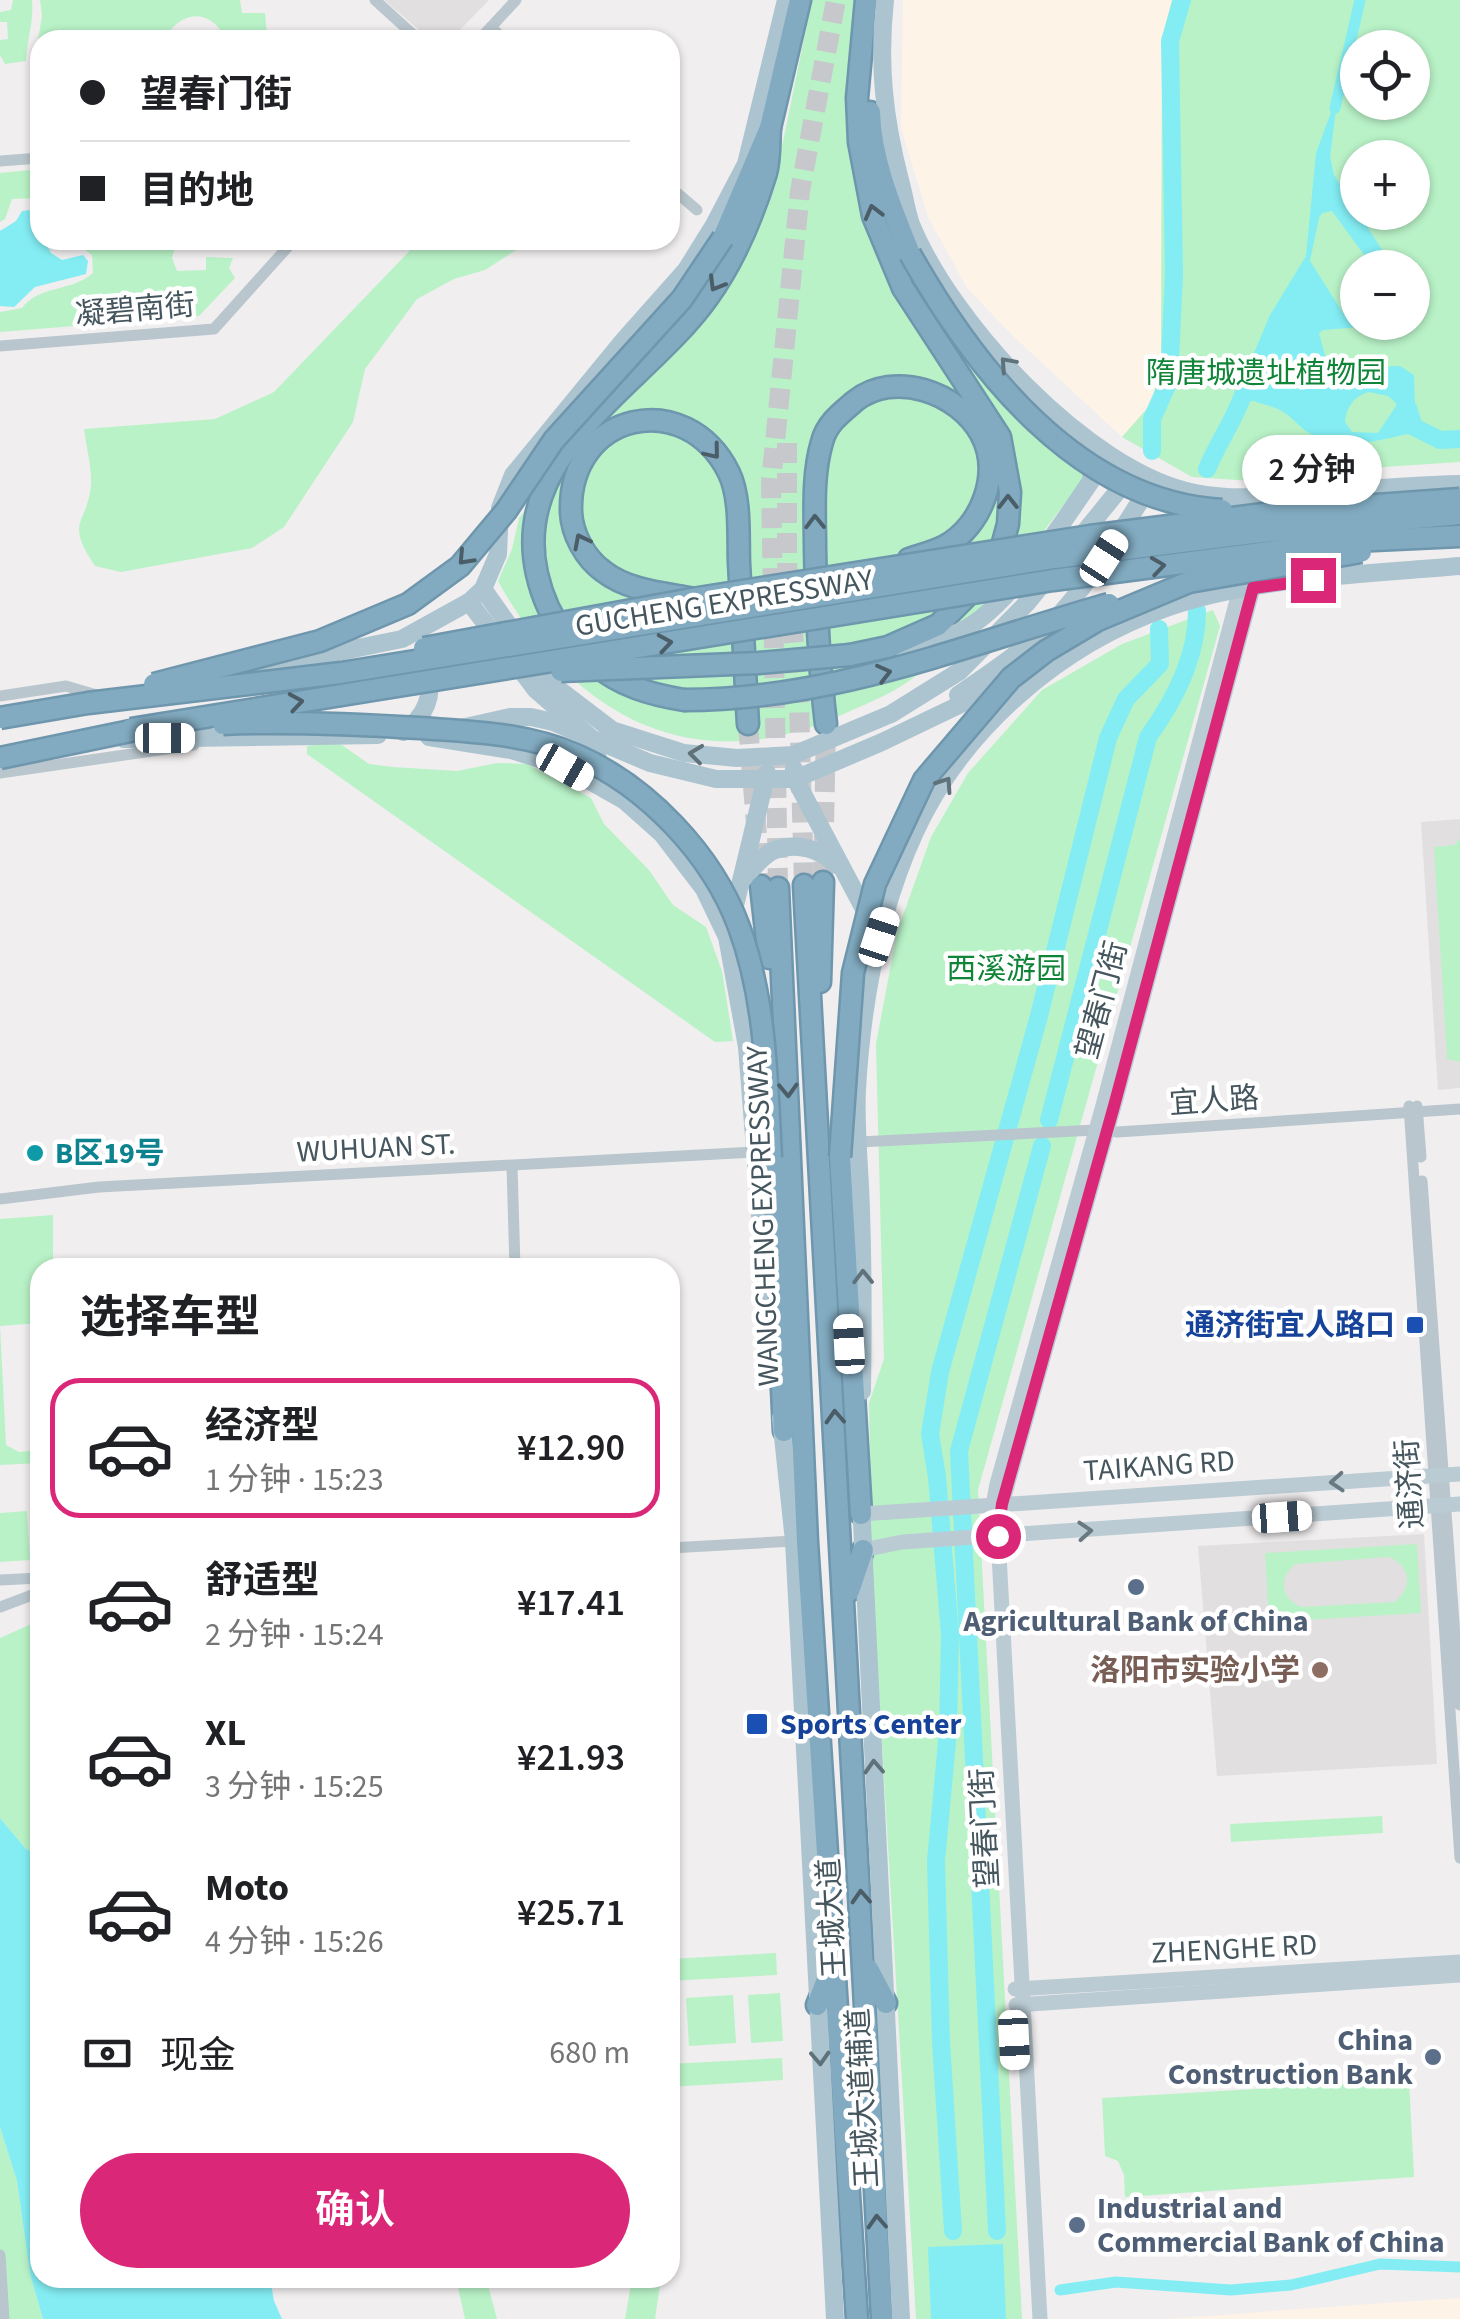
<!DOCTYPE html>
<html lang="zh">
<meta charset="utf-8">
<style>
body{margin:0;font-family:"Source Sans 3","Noto Sans SC",sans-serif;background:#f6f6f6;color:#202124;height:100vh;display:flex;flex-direction:column;font-size:38px;white-space:nowrap}
*{box-sizing:border-box;margin:0}
p{font-size:32px;color:#757577}
.icon{flex:none;width:55px;height:55px;fill:none;stroke:currentColor;stroke-width:2;stroke-linecap:round;stroke-linejoin:round}
.map{position:relative;flex:1;overflow:hidden}
.sheet{position:absolute;left:30px;top:1258px;width:650px;height:1030px;display:flex;flex-direction:column;background:#fff;border-radius:30px;box-shadow:0 2px 8px #0004}
.sheet>*{flex:none}
.guide{position:absolute;left:30px;top:30px;width:650px;height:220px;border-radius:30px;box-shadow:0 2px 8px #0004;display:grid;align-content:center;height:220px;padding:0 50px;background:#fff}
.controls{position:absolute;left:1340px;top:30px;display:grid;gap:20px}
.controls a{display:grid;place-items:center;width:90px;height:90px;border-radius:50%;background:#fff;box-shadow:0 2px 8px #0004;font-size:50px}
.end{position:absolute;width:45px;height:45px;margin:-22px;border:12px solid #db2777;background:#fff;box-shadow:0 0 0 5px #fff}
.from{border-radius:50%}
.bubble{position:absolute;height:70px;border-radius:35px;background:#fff;box-shadow:0 2px 8px #0004;font-size:32px;font-weight:600;line-height:70px;text-align:center}
.car{position:absolute;width:30px;height:60px;margin:-30px -15px;border-radius:12px;box-shadow:0 0 8px 2px #0007;background:linear-gradient(#fff 24%,#345 0 40%,#fff 0 76%,#345 0 86%,#fff 0)}
.guide b{display:flex;align-items:center;gap:35px;height:95px;font-size:38px}
.guide b+b{border-top:2px solid #e0e0e0}
.guide i{width:25px;height:25px;background:#202124}
ul{padding:0;list-style:none}
li{display:flex;align-items:center;gap:30px;height:140px;margin:0 20px 15px;padding:0 30px;border:5px solid transparent;border-radius:30px}
li div{flex:1}
li b{display:block;font-size:38px}
li em{font-style:normal;font-weight:600}
li.on{border-color:#db2777}
li>.icon{width:90px;height:90px;stroke-width:1.5}
h2{padding:0 50px;font-size:45px;line-height:120px}
.pay{display:flex;align-items:center;gap:25px;height:110px;padding:0 50px;font-size:38px}
.pay p{margin-inline-start:auto}
.primary-button{display:flex;gap:20px;margin-top:auto;padding:20px 50px}
.primary-button a{flex:1;height:115px;border-radius:60px;background:#db2777;color:#fff;font-size:40px;font-weight:600;line-height:115px;text-align:center}
.map>svg:first-child{display:block}
.commercial{fill:#fdf3e7}
.education{fill:#e2dfe1}
.green{fill:#b9f2c7;fill-rule:evenodd}
.water{fill:#83edf3;fill-rule:evenodd}
.lines{fill:none;stroke-linecap:round;stroke-linejoin:round}
.canal{stroke:#83edf3;stroke-width:11}
.river{stroke:#83edf3;stroke-width:18}
.highway-tunnel{stroke:#c6c8cb;stroke-width:20;stroke-dasharray:20 10;stroke-linecap:butt}
.highway-casing{stroke:#6e96ad;stroke-width:25}
.street{stroke:#b9c6cd;stroke-width:11}
.secondary{stroke:#bbcbd4;stroke-width:15}
.primary{stroke:#acc4d0;stroke-width:18}
.highway{stroke:#82abc1;stroke-width:20}
.highway-bridge-casing{stroke:#6e96ad;stroke-width:25;stroke-linecap:butt}
.highway-bridge{stroke:#82abc1;stroke-width:20}
.oneway{stroke:#4b5e68}
.oneway2{stroke:#5f727a}
.oneway3{stroke:#687981}
.route{stroke:#db2777;stroke-width:12}
.culture-dot{fill:#0f9aa8;stroke:#fff;stroke-width:4}
.transit-dot{fill:#1a4fb4;stroke:#fff;stroke-width:4}
.service-dot{fill:#5c6f8a;stroke:#fff;stroke-width:4}
.education-dot{fill:#8d6e63;stroke:#fff;stroke-width:4}
.labels{text-anchor:middle;dominant-baseline:central;stroke-width:9;stroke-linejoin:round;paint-order:stroke}
.street-label{font-size:30px;fill:#45565e;stroke:#fff}
.park-label{font-size:30px;fill:#108538;stroke:#fff}
.culture-label{font-size:30px;font-weight:bold;fill:#0d838f;stroke:#fff;text-anchor:start}
.transit-label{font-size:30px;font-weight:bold;fill:#164399;stroke:#fff;text-anchor:end}
.service-label{font-size:30px;font-weight:bold;fill:#4e5e75;stroke:#fff}
.education-label{font-size:30px;font-weight:bold;fill:#785e54;stroke:#fff;text-anchor:end}
</style>
<div class="map">
<svg width="1460" height="2319" viewBox="0 0 1460 2319">
<rect width="100%" height="100%" fill="#f1eeef"/>
<g class="commercial">
<path d="M903,0H1172L1162,39L1161,366L1151,404L1122,437L1011,334L967,288L928,217L901,128Z"/>
<path d="M1460,2298V2319H1166L1341,2306Z"/>
</g>
<g class="education">
<path d="M384,0H489L450,40H431Z"/>
<path d="M1460,819V1088L1438,1090L1421,822Z"/>
<path d="M1424,1534L1437,1764L1217,1776L1198,1546Z"/>
</g>
<g class="green">
<path d="M13,0H32C34,22 27,39 26,61L5,64L0,55V40L8,39L7,22H0V12L11,10Z"/>
<path d="M40,0H240L242,13H265L267,34L254,40H226C211,7 180,10 164,40H40V67L33,70L42,16Z"/>
<path d="M812,0H861L855,149L896,246L1087,467L1086,476C1033,544 983,615 919,673C899,691 870,702 846,713C696,783 573,718 498,581L512,549L519,518L589,431L684,339L766,198L780,156Z"/>
<path d="M1172,0H1460V462L1353,469L1252,481L1192,477L1122,437L1151,404L1161,366L1162,39ZM1358,48H1412V102H1358ZM1358,158H1412V212H1358ZM1358,268H1412V322H1358Z"/>
<path d="M40,169V198L12,199L5,219L0,222V173Z"/>
<path d="M77,240H177L172,258L177,271L206,270V257L233,258L229,268L235,278L199,316L0,332V312L22,308C39,285 72,292 93,273L92,255L78,245Z"/>
<path d="M420,240H532L485,270L454,279L417,299L365,369L353,422L284,527L252,548L121,572L95,566C64,520 87,526 91,485C92,467 86,446 84,429L215,419L274,392Z"/>
<path d="M1213,610L1220,626L978,1490L1022,2319H916L872,1575L869,1403L884,1359L876,1044L897,932L931,837L968,773L1042,690L1122,644Z"/>
<path d="M329,743L342,745L369,764L393,767L457,771L497,763L527,764L591,798L604,824L649,870L673,905L706,927L722,971L733,1041L715,1042L307,754V746Z"/>
<path d="M1460,838V1062L1447,1059L1434,847L1455,845Z"/>
<path d="M53,1215V1267L40,1268V1323L0,1326L6,1445L19,1452L40,1450V1463L0,1465V1219Z"/>
<path d="M27,1511L30,1560L0,1562V1513Z"/>
<path d="M1417,1544L1421,1613L1269,1622L1265,1553ZM1389,1557C1411,1566 1413,1589 1394,1602L1301,1607C1280,1598 1278,1577 1296,1564Z"/>
<path d="M40,1620V1855L26,1849L0,1818V1638Z"/>
<path d="M1382,1816L1383,1833L1231,1842L1230,1824Z"/>
<path d="M776,1953L777,1975L670,1981V1959Z"/>
<path d="M780,1993L783,2041L751,2043L748,1995Z"/>
<path d="M733,1995L736,2043L689,2046L686,1998Z"/>
<path d="M782,2058L783,2080L670,2087V2064Z"/>
<path d="M1409,2080L1414,2177L1125,2197L1124,2175L1118,2161L1105,2156L1102,2098Z"/>
<path d="M0,2127L17,2181L30,2274L43,2319H0Z"/>
<path d="M456,2278H486L497,2319H465Z"/>
<path d="M632,2278H661L655,2319H625Z"/>
</g>
<g class="water">
<path d="M1338,93L1330,157L1334,175L1393,267H1373L1332,211L1322,213L1319,218L1310,261L1343,313H1357L1358,322L1410,323L1323,330L1319,333L1326,359L1334,369L1400,366L1414,375L1416,432C1385,439 1338,453 1309,433C1298,426 1291,415 1278,409C1266,404 1254,403 1243,395L1241,384L1270,315L1306,256L1316,153ZM1369,392L1388,396L1396,403V406L1378,433L1352,432L1345,422C1346,407 1354,396 1369,392Z"/>
<path d="M29,210L40,224V240H44L51,253L62,260L83,255L88,261L86,274L35,287L14,307L0,306V231L16,221L22,211Z"/>
<path d="M0,1818L26,1849L40,1855V2278H270L274,2301L282,2319H43L30,2274L17,2181L0,2127Z"/>
<path d="M1003,2244L1006,2319H931L928,2247Z"/>
</g>
<g class="lines">
<g class="canal">
<path d="M1335,108L1360,0"/>
<path d="M1060,2290L1116,2282L1231,2290L1291,2285L1380,2264L1460,2267"/>
</g>
<g class="river">
<path d="M1408,408L1414,427L1440,440L1460,439"/>
<path d="M1152,451V419L1169,381L1174,274L1170,41L1182,0"/>
<path d="M1207,469C1218,442 1233,423 1243,395L1262,386"/>
<path d="M1049,1120L1148,737C1175,700 1197,657 1197,611"/>
<path d="M953,2231L941,2042L936,1861L948,1731L950,1635L937,1477L930,1434L940,1372L1039,1016L1108,738L1126,699L1160,664L1159,629"/>
<path d="M997,2231L959,1451L1042,1146"/>
</g>
<g class="highway-tunnel">
<path d="M787,443V564L799,701L804,885"/>
<path d="M748,724L761,886"/>
<path d="M823,882L826,724"/>
<path d="M778,888L771,482L800,191L836,0"/>
</g>
<g class="highway-casing">
<g id="highway">
<path d="M870,112C871,160 892,209 910,254"/>
<path d="M723,238L770,128L800,0"/>
<path d="M690,598C661,593 627,590 603,571C585,558 572,534 571,512C568,412 686,386 729,473C741,498 738,536 739,563C742,617 745,671 748,724"/>
<path d="M565,635C551,617 542,596 537,574C509,450 647,384 708,297C734,261 753,215 766,173C770,159 769,142 770,128"/>
<path d="M850,655L888,647L938,625L977,586L998,561L1008,524L1010,492L1000,437L903,288L873,216L859,142L857,98L866,0"/>
<path d="M593,663C621,686 648,694 684,700"/>
<path d="M826,724C819,665 816,608 815,548C815,513 812,476 822,442C827,423 841,413 855,401C894,370 958,392 981,434C1002,473 982,526 945,546C934,552 920,555 909,559"/>
<path d="M804,885L882,2319"/>
<path d="M761,886L769,958"/>
<path d="M778,888L807,1542L857,2319"/>
<path d="M820,982L823,882"/>
<path d="M840,1157L861,1514"/>
<path d="M771,1158L784,1431"/>
<path d="M849,1591L863,1550"/>
<path d="M868,1969L886,2003"/>
<path d="M817,2005L832,1967"/>
</g>
</g>
<g class="street">
<path d="M375,0L419,40"/>
<path d="M491,27L505,40"/>
<path d="M479,40L516,0"/>
<path d="M0,161L40,158"/>
<path d="M670,187L697,210"/>
<path d="M0,346L214,329L294,240"/>
<path d="M0,696L66,686L100,696"/>
<path d="M0,773L194,745"/>
<path d="M1409,1106L1460,1858"/>
<path d="M1417,1106L1421,1157"/>
<path d="M859,1142L1096,1130L1118,1132L1460,1109"/>
<path d="M512,1166L515,1268"/>
<path d="M1422,1181L1460,1705"/>
<path d="M0,1199L99,1187L755,1152"/>
<path d="M670,1548L794,1541"/>
<path d="M0,1580L40,1578"/>
<path d="M0,1607L40,1592"/>
<path d="M0,2255L4,2319"/>
</g>
<g class="secondary">
<path d="M861,1514L1460,1474"/>
<path d="M991,1516L997,1484L1102,1109L1240,589"/>
<path d="M863,1550L902,1542L1460,1504"/>
<path d="M1015,1989L1460,1962"/>
<path d="M1016,2005L1460,1975"/>
<path d="M1040,2319L998,1536L1002,1504L1114,1106L1253,588"/>
</g>
<g class="primary">
<path d="M885,0C878,64 884,118 900,180C904,194 906,210 911,224C951,323 1088,472 1195,493C1234,501 1277,496 1316,493C1364,489 1412,485 1460,484"/>
<path d="M483,589L549,682L612,730L684,753L737,758L793,755L891,714L960,671L1027,603L1130,476"/>
<path d="M469,602L536,690L589,736L597,753L600,779"/>
<path d="M899,646C920,643 939,640 959,632C1007,611 1061,524 1091,481L1092,459L1089,453"/>
<path d="M206,679L402,639L469,602L483,589L498,554L500,508L513,475L623,341L686,270L714,225L746,164L786,0"/>
<path d="M958,695C993,671 1034,644 1062,612C1096,573 1123,528 1151,484"/>
<path d="M461,728L510,717H531L553,722L650,763L716,779H795L882,742L1007,682"/>
<path d="M403,732C425,717 434,697 428,670"/>
<path d="M429,737L511,750L565,767L625,801L662,834L704,889L727,937L747,1047L772,1368"/>
<path d="M124,739L378,735"/>
<path d="M794,769L795,779L872,924"/>
<path d="M744,878C752,869 764,854 775,850C797,842 821,849 836,865"/>
<path d="M732,918L767,773"/>
<path d="M862,1391C863,1331 863,1271 861,1210C860,1170 855,1129 857,1089C862,1003 879,911 915,832C963,728 1061,644 1169,607C1258,577 1366,574 1460,566"/>
<path d="M781,1418L794,1541L835,2319"/>
<path d="M861,1502L901,2319"/>
</g>
<use href="#highway" class="highway"/>
<g class="highway-bridge-casing">
<g id="highway-bridge">
<path d="M910,254C975,369 1078,502 1222,510"/>
<path d="M424,648L692,599L1090,536L1279,512L1460,499"/>
<path d="M561,671L759,663L850,655"/>
<path d="M154,684L320,641L408,604L460,566L506,511L554,440L682,299L723,238"/>
<path d="M684,700C835,700 967,644 1109,604"/>
<path d="M0,718L88,703L341,673L1054,558L1253,533L1460,514"/>
<path d="M223,724C289,721 355,724 420,728C473,732 526,733 576,755C647,786 712,854 739,927C766,1000 767,1081 771,1158"/>
<path d="M131,729L1053,580L1353,541L1460,536"/>
<path d="M0,758L145,728"/>
<path d="M840,1157L853,973L875,884L924,780L1011,678L1046,651L1098,620L1189,582L1361,552"/>
</g>
</g>
<use href="#highway-bridge" class="highway-bridge"/>
</g>
<defs><path id="oneway-chevron" d="M-2-3.5L2.5 0L-2 3.5" fill="none" stroke-width="1.6" stroke-linecap="round" stroke-linejoin="round" transform="scale(2.5)"/></defs>
<g class="oneway">
<use href="#oneway-chevron" transform="translate(873 212) rotate(-105)"/>
<use href="#oneway-chevron" transform="translate(716 284) rotate(121)"/>
<use href="#oneway-chevron" transform="translate(713 452) rotate(51)"/>
<use href="#oneway-chevron" transform="translate(1008 502) rotate(-90)"/>
<use href="#oneway-chevron" transform="translate(815 522) rotate(-91)"/>
<use href="#oneway-chevron" transform="translate(581 541) rotate(-117)"/>
<use href="#oneway-chevron" transform="translate(465 558) rotate(133)"/>
<use href="#oneway-chevron" transform="translate(1158 566) rotate(-8)"/>
<use href="#oneway-chevron" transform="translate(665 643) rotate(-9)"/>
<use href="#oneway-chevron" transform="translate(884 673) rotate(-14)"/>
<use href="#oneway-chevron" transform="translate(296 702) rotate(-9)"/>
<use href="#oneway-chevron" transform="translate(788 1090) rotate(88)"/>
<use href="#oneway-chevron" transform="translate(835 1417) rotate(-93)"/>
<use href="#oneway-chevron" transform="translate(861 1897) rotate(-93)"/>
<use href="#oneway-chevron" transform="translate(877 2222) rotate(-93)"/>
</g>
<g class="oneway2">
<use href="#oneway-chevron" transform="translate(1007 364) rotate(-132)"/>
<use href="#oneway-chevron" transform="translate(696 754) rotate(-173)"/>
<use href="#oneway-chevron" transform="translate(945 784) rotate(-56)"/>
<use href="#oneway-chevron" transform="translate(863 1277) rotate(-91)"/>
<use href="#oneway-chevron" transform="translate(874 1767) rotate(-93)"/>
<use href="#oneway-chevron" transform="translate(820 2058) rotate(87)"/>
</g>
<g class="oneway3">
<use href="#oneway-chevron" transform="translate(1337 1482) rotate(176)"/>
<use href="#oneway-chevron" transform="translate(1085 1531) rotate(-4)"/>
</g>
<g class="lines">
<path class="route" d="M998,1536L1002,1504L1114,1106L1253,588L1313,580"/>
</g>
<circle class="culture-dot" cx="35" cy="1153" r="10"/>
<g class="transit-dot">
<rect x="1405" y="1315" width="20" height="20" rx="5"/>
<rect x="745" y="1712" width="24" height="24" rx="5"/>
</g>
<g class="service-dot">
<circle cx="1136" cy="1587" r="10"/>
<circle cx="1433" cy="2057" r="10"/>
<circle cx="1077" cy="2225" r="10"/>
</g>
<circle class="education-dot" cx="1320" cy="1670" r="10"/>
<g class="labels">
<g class="street-label">
<text transform="translate(135 310) rotate(-5)">凝碧南街</text>
<text transform="translate(724 603) rotate(-9)">GUCHENG EXPRESSWAY</text>
<text transform="translate(1102 1000) rotate(-75)">望春门街</text>
<text transform="translate(1214 1101) rotate(-4)">宜人路</text>
<text transform="translate(376 1148) rotate(-3)">WUHUAN ST.</text>
<text transform="translate(763 1216) rotate(-92)">WANGCHENG EXPRESSWAY</text>
<text transform="translate(1159 1466) rotate(-4)">TAIKANG RD</text>
<text transform="translate(1410 1484) rotate(-94)">通济街</text>
<text transform="translate(985 1828) rotate(-93)">望春门街</text>
<text transform="translate(832 1918) rotate(-93)">王城大道</text>
<text transform="translate(1234 1949) rotate(-3)">ZHENGHE RD</text>
<text transform="translate(863 2098) rotate(-93)">王城大道辅道</text>
</g>
<g class="park-label">
<text x="1266" y="373">隋唐城遗址植物园</text>
<text x="1006" y="969">西溪游园</text>
</g>
<g class="culture-label">
<text x="55" y="1153">B区19号</text>
</g>
<g class="transit-label">
<text x="1395" y="1325">通济街宜人路口</text>
<text x="780" y="1724" text-anchor="start">Sports Center</text>
</g>
<g class="service-label">
<text x="1136" y="1621">Agricultural Bank of China</text>
<text x="1413" y="2040" text-anchor="end">China<tspan x="1413" dy="34">Construction Bank</tspan></text>
<text x="1097" y="2208" text-anchor="start">Industrial and<tspan x="1097" dy="34">Commercial Bank of China</tspan></text>
</g>
<g class="education-label">
<text x="1300" y="1670">洛阳市实验小学</text>
</g>
</g>
</svg>
<div class="controls">
<a><svg class="icon" aria-label="locate" viewBox="0 0 24 24"><circle cx="12" cy="12" r="6"/><path d="M12 2v4M12 18v4M2 12h4M18 12h4"/></svg></a>
<a>+</a>
<a>−</a>
</div>
<i class="end from" style="left:998px;top:1536px"></i>
<i class="end" style="left:1313px;top:580px"></i>
<div class="bubble" style="left:1242px;top:435px;width:140px">2 分钟</div>
<i class="car" style="left:1104px;top:558px;rotate:33deg"></i>
<i class="car" style="left:165px;top:738px;rotate:90deg"></i>
<i class="car" style="left:565px;top:767px;rotate:120deg"></i>
<i class="car" style="left:879px;top:937px;rotate:18deg"></i>
<i class="car" style="left:849px;top:1344px;rotate:357deg"></i>
<i class="car" style="left:1282px;top:1517px;rotate:86deg"></i>
<i class="car" style="left:1014px;top:2040px;rotate:177deg"></i>
<div class="guide">
<b><i class="from"></i>望春门街</b>
<b><i></i>目的地</b>
</div>
<section class="sheet">
<h2>选择车型</h2>
<ul>
<li class="on"><svg class="icon" aria-label="car" viewBox="0 0 24 24"><path d="M5 17H2v-5l4-1 3-4h7l3 4 3 1v5h-3M9 17h6M6 11h13"/><circle cx="7" cy="17" r="2"/><circle cx="17" cy="17" r="2"/></svg><div><b>经济型</b><p>1 分钟 · 15:23</p></div><em>¥12.90</em></li>
<li><svg class="icon" aria-label="car" viewBox="0 0 24 24"><path d="M5 17H2v-5l4-1 3-4h7l3 4 3 1v5h-3M9 17h6M6 11h13"/><circle cx="7" cy="17" r="2"/><circle cx="17" cy="17" r="2"/></svg><div><b>舒适型</b><p>2 分钟 · 15:24</p></div><em>¥17.41</em></li>
<li><svg class="icon" aria-label="car" viewBox="0 0 24 24"><path d="M5 17H2v-5l4-1 3-4h7l3 4 3 1v5h-3M9 17h6M6 11h13"/><circle cx="7" cy="17" r="2"/><circle cx="17" cy="17" r="2"/></svg><div><b>XL</b><p>3 分钟 · 15:25</p></div><em>¥21.93</em></li>
<li><svg class="icon" aria-label="car" viewBox="0 0 24 24"><path d="M5 17H2v-5l4-1 3-4h7l3 4 3 1v5h-3M9 17h6M6 11h13"/><circle cx="7" cy="17" r="2"/><circle cx="17" cy="17" r="2"/></svg><div><b>Moto</b><p>4 分钟 · 15:26</p></div><em>¥25.71</em></li>
</ul>
<div class="pay"><svg class="icon" aria-label="cash" viewBox="0 0 24 24"><path d="M3 7h18v10H3z"/><circle cx="12" cy="12" r="2"/></svg>现金<p>680 m</p></div>
<div class="primary-button"><a>确认</a></div>
</section>
</div>
